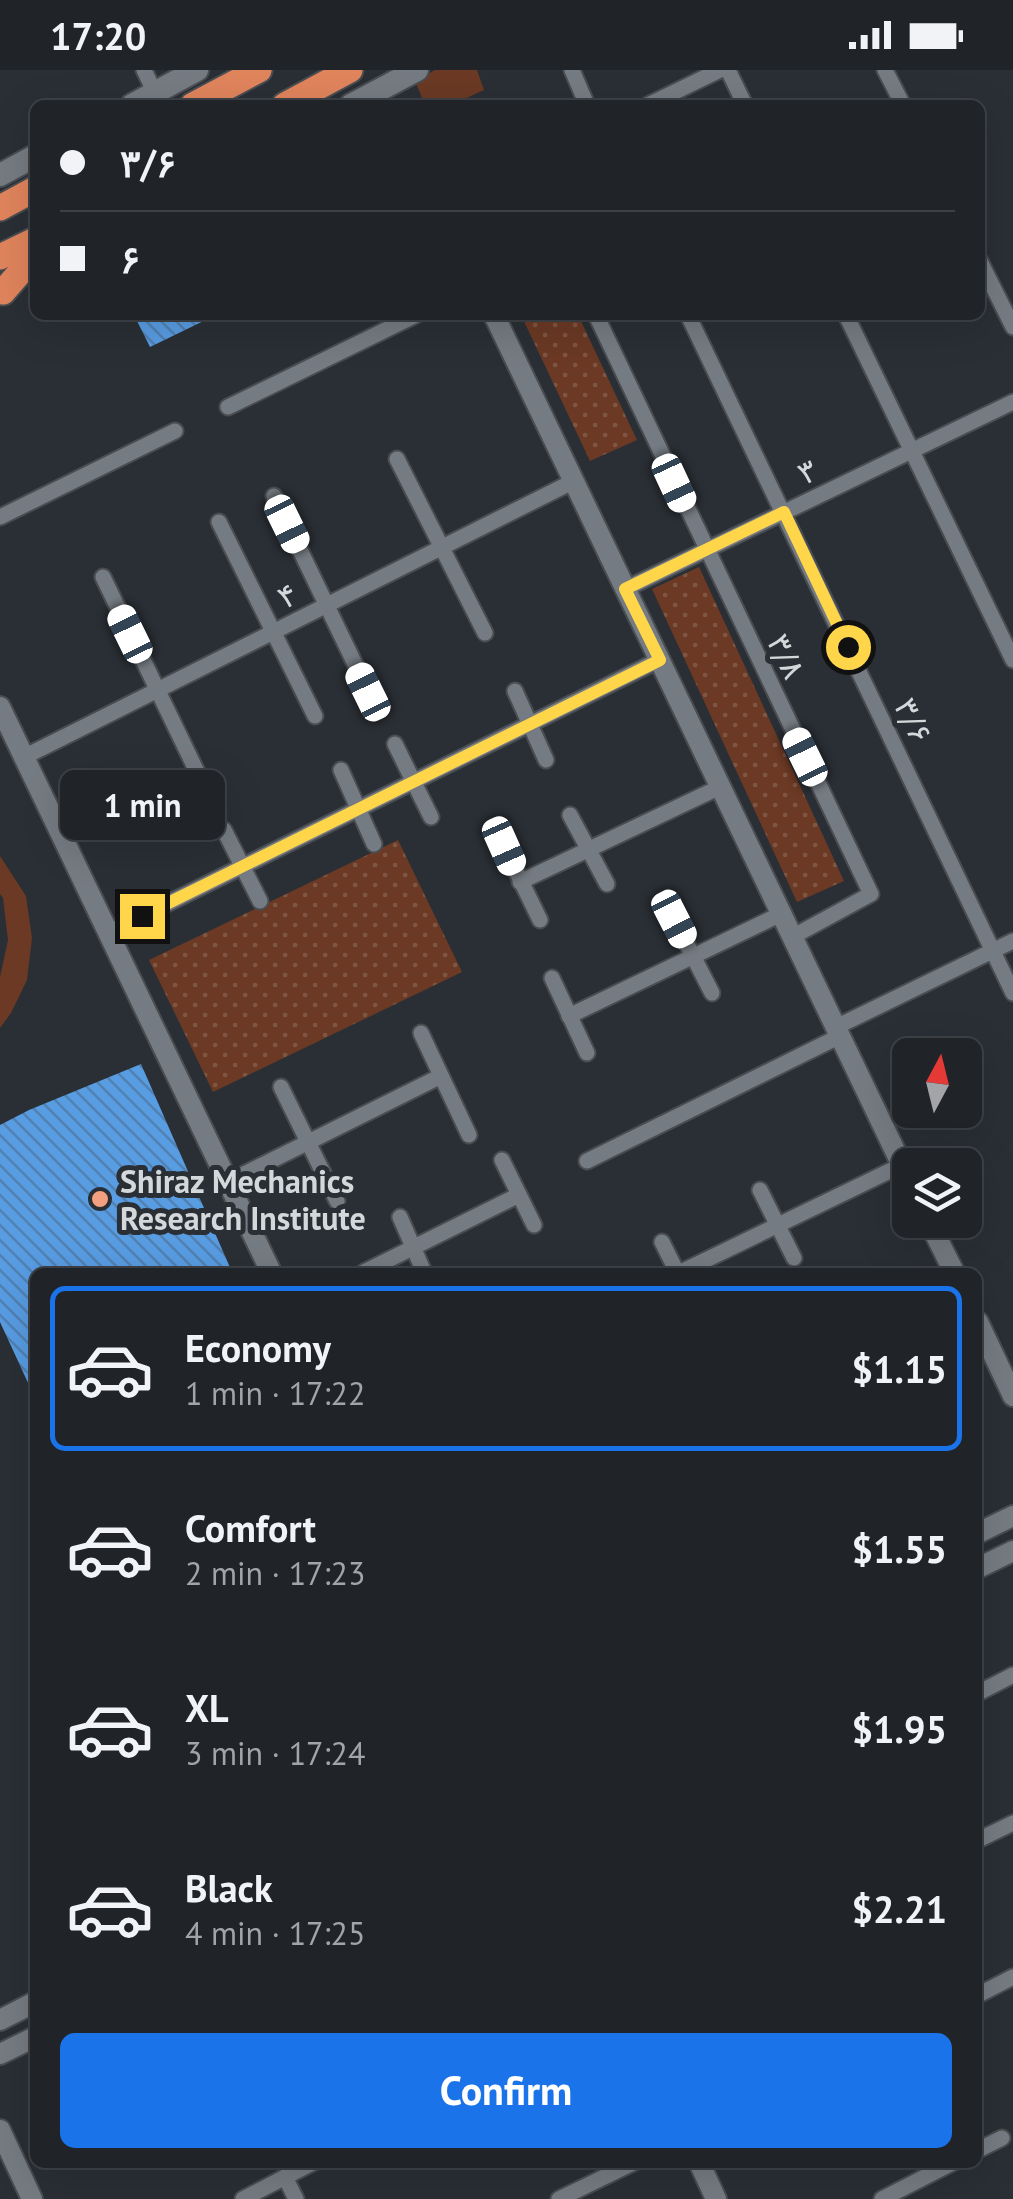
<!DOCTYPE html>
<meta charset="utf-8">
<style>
body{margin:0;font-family:"PT Sans",sans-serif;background:#2d2f34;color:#f1f3f6;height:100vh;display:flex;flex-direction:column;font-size:38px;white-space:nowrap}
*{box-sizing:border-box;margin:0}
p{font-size:32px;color:#a2a4a8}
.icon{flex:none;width:55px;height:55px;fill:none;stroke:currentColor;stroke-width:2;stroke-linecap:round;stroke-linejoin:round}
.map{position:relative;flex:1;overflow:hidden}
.sheet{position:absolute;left:30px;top:1198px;width:952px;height:900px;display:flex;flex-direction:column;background:#202328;border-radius:15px;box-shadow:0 10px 40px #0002,0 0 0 2px #3d4045}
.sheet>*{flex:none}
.top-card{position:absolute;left:30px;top:30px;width:955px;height:220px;border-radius:15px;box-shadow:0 10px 40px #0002,0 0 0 2px #3d4045;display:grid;align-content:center;height:220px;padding:0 30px;background:#202328}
.needle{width:65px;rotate:7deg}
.buttons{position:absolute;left:892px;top:968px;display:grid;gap:20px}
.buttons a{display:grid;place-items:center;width:90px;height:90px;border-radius:15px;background:#202328;box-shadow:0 10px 40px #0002,0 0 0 2px #3d4045;font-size:50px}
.end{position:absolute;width:45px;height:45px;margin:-22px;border:12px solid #ffd54a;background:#111;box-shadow:0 0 0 5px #111}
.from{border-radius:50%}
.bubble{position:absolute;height:70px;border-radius:15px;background:#202328;box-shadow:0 10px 40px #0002,0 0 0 2px #3d4045;font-size:32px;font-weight:600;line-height:70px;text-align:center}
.car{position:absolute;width:30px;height:60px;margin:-30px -15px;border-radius:12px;box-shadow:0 0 8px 2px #0007;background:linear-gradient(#fff 24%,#345 0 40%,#fff 0 76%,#345 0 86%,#fff 0)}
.top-card b{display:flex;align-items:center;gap:35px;height:95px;font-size:38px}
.top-card b+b{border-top:2px solid #3d4045}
.top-card i{width:25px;height:25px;background:#f1f3f6}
ul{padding:18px 0 0;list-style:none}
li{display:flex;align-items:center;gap:30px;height:165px;margin:0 20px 15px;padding:0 10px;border:5px solid transparent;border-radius:15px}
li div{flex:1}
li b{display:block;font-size:38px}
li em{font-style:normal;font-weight:600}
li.current{border-color:#1a73e8}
li>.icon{width:90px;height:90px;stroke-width:1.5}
.cta{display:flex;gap:20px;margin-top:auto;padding:20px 30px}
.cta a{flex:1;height:115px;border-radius:15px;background:#1a73e8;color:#fff;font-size:40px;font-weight:600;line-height:115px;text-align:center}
.status{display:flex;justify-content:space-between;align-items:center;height:70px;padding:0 50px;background:#202328;direction:ltr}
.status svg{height:28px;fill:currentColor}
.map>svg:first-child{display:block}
.green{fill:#6b3924}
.park{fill:url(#park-dots)}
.building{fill:url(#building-back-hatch)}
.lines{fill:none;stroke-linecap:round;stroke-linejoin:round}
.minor-casing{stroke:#494d51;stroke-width:19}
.tertiary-casing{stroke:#494d51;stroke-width:24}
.secondary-casing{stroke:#494d51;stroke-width:26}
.trunk-casing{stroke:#494d51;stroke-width:29}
.minor{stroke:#757b82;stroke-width:15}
.tertiary{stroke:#757b82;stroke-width:20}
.secondary{stroke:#757b82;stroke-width:22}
.trunk{stroke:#e0845c;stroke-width:25}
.route{stroke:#ffd54a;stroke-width:12}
.poi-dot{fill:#f2a07f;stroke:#2a2f35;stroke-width:4}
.labels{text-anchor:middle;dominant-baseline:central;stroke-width:10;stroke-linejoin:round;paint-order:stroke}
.street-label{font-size:32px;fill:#d4d8db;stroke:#2a2f35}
.poi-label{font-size:32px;font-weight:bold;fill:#d4d8db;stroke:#2a2f35;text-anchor:start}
</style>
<div class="status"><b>17:20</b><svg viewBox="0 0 49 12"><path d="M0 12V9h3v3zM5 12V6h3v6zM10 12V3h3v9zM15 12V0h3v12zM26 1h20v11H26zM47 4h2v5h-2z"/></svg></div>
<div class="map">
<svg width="1013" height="2129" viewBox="0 0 1013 2129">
<defs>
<pattern id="park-dots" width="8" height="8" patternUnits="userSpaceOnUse" patternTransform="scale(2.5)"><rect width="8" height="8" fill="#6b3924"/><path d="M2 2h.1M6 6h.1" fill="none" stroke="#7f5543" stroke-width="1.8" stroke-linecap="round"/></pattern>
<pattern id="building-back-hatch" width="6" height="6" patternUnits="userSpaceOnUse" patternTransform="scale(2.5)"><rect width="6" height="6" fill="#589ce2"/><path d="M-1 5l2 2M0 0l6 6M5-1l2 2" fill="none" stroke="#5181b2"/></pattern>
</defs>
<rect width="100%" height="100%" fill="#2a2f35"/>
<g class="green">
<path d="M435,0H477L484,20L451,35H425L415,11Z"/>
<path d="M0,786L26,826L32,868L27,910L11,943L0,958V907L8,870L3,828L0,824Z"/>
</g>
<g class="park">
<path d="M521,245H578L637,370L590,391Z"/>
<path d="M699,497L844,811L797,832L652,519Z"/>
<path d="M398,770L462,902L213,1022L149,890Z"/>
</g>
<g class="building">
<path d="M134,245H216L150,277Z"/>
<path d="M141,994L232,1202H35V1328L0,1252V1055L29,1040Z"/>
</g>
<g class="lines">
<g class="minor-casing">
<g id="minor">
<path d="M144,0L155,23"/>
<path d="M572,0L587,35"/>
<path d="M728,0L745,35"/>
<path d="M885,0L903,35"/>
<path d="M648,35L720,0"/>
<path d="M980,191L1013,257"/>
<path d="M596,245L871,824L792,867"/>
<path d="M688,245L1013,923"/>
<path d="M846,245L1013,590"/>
<path d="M228,337L416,245"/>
<path d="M397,389L485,563"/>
<path d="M274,426L368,621"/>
<path d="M0,447L175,361"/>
<path d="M219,452L315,646"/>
<path d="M103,507L199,706"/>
<path d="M625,519L1013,332"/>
<path d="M515,621L546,690"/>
<path d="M395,674L431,747"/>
<path d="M24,687L574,411"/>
<path d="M341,700L374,774"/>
<path d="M570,745L607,814"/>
<path d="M224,760L260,831"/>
<path d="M504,776L540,850"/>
<path d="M520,812L720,717"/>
<path d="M674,849L712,923"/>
<path d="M108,863L659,590"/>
<path d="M552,908L587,983"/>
<path d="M569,946L781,844"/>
<path d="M836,957L1013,871"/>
<path d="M421,963L469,1065"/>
<path d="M281,1017L337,1131"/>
<path d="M502,1090L534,1155"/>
<path d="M587,1091L840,966"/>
<path d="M228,1112L441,1006"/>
<path d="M760,1120L794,1188"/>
<path d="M400,1147L424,1202"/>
<path d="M662,1172L677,1202"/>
<path d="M364,1202L519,1125"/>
<path d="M681,1202L902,1095"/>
<path d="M978,1623L1013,1605"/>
<path d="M978,1770L1013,1753"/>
<path d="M978,1925L1013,1907"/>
<path d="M978,2080L1002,2068"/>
<path d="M285,2107L296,2129"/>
<path d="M243,2129L314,2092"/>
<path d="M559,2129L635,2092"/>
<path d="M882,2129L954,2092"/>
</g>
</g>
<g class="tertiary-casing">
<g id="tertiary">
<path d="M494,245L910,1112"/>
<path d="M0,637L271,1202"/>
<path d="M928,1150L954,1202"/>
<path d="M978,1252L1013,1326"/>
<path d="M978,1463L1013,1446"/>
<path d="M978,1498L1013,1481"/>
<path d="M0,1950L35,1932"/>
<path d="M0,1984L35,1967"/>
<path d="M0,2060L32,2129"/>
<path d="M699,2092L716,2129"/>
</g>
</g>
<g class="secondary-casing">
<g id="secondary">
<path d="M132,35L197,0"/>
<path d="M351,35L417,0"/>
<path d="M0,105L35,86"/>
</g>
</g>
<g class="trunk-casing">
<g id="trunk">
<path d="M193,35L259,0"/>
<path d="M285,35L350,0"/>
<path d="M0,138L35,119"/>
<path d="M0,187L35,170"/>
<path d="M3,222L35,185"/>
</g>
</g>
<use href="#minor" class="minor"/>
<use href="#tertiary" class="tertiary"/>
<use href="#secondary" class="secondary"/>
<use href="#trunk" class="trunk"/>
</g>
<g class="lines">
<path class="route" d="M142,846L660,590L625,519L784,442L848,577"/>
</g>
<circle class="poi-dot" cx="100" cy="1129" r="10"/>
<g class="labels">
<g class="street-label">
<text transform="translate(807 401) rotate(-26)">۳</text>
<text transform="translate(287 525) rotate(-27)">۴</text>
<text transform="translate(787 586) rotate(64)">۳/۸</text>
<text transform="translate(914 650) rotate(64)">۳/۶</text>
</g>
<g class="poi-label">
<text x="120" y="1111">Shiraz Mechanics<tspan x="120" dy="37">Research Institute</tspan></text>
</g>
</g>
</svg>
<div class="buttons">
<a><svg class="needle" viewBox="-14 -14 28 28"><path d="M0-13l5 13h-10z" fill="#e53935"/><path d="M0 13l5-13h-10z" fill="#a2a4a8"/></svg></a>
<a><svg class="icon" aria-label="layers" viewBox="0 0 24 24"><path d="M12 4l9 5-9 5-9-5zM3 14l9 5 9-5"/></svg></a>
</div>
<i class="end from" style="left:848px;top:577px"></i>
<i class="end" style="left:142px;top:846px"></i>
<div class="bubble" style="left:60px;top:700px;width:165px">1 min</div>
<i class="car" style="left:674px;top:413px;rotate:155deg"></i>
<i class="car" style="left:287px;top:454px;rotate:154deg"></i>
<i class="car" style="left:130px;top:564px;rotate:334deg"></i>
<i class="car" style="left:368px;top:622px;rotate:334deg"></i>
<i class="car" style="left:805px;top:687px;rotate:334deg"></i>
<i class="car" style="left:504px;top:776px;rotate:156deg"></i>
<i class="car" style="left:674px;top:849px;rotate:153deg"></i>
<div class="top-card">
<b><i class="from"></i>۳/۶</b>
<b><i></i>۶</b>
</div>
<section class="sheet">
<ul>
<li class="current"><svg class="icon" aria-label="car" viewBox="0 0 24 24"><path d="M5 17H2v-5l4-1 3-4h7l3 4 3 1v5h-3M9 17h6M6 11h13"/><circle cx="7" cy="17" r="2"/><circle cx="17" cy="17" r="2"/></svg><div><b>Economy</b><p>1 min · 17:22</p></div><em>$1.15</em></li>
<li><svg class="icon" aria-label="car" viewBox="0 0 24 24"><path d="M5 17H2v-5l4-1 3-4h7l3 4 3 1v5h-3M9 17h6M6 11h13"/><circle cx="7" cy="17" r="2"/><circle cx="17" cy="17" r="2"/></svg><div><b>Comfort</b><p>2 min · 17:23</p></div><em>$1.55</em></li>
<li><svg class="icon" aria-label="car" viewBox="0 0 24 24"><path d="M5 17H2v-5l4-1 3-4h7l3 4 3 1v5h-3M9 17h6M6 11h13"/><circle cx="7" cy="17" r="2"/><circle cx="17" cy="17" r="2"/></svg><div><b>XL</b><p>3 min · 17:24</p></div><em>$1.95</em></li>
<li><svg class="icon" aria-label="car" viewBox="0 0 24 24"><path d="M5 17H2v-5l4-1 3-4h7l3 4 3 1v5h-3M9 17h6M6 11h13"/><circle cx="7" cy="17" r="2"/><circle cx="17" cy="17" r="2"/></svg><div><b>Black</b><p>4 min · 17:25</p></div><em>$2.21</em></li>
</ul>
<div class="cta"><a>Confirm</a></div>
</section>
</div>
